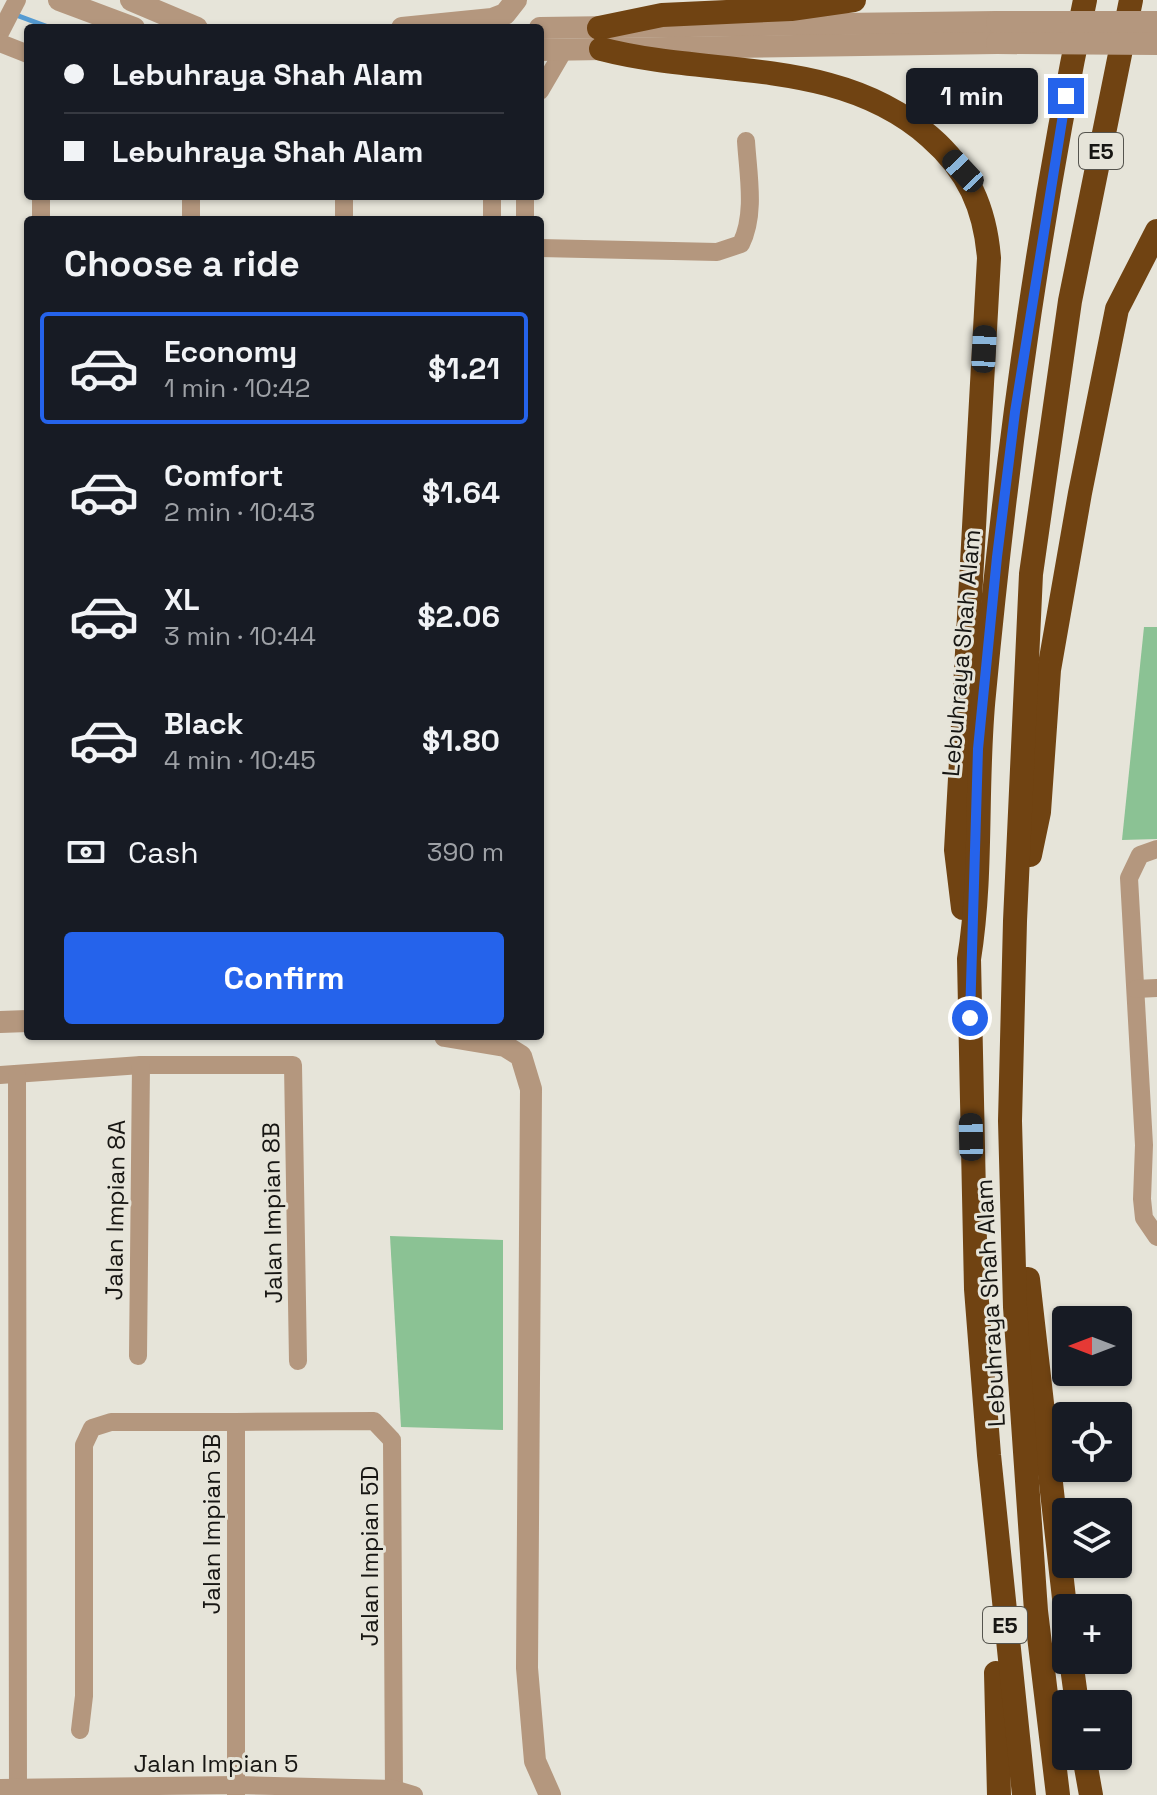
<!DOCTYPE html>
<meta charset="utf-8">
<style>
body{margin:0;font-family:"Space Grotesk",sans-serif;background:#20242c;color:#f1f3f6;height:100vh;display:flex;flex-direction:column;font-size:30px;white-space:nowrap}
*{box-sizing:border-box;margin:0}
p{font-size:26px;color:#9ea1a6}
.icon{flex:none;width:44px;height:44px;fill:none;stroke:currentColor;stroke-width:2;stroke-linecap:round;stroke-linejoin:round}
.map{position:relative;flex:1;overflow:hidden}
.side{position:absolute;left:24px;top:216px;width:520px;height:824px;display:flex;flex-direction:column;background:#171b24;border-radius:8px;box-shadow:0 2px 6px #0004}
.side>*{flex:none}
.guide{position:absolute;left:24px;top:24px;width:520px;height:176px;border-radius:8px;box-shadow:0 2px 6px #0004;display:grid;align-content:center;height:176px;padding:0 40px;background:#171b24}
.needle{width:52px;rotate:270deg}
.tools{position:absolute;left:1052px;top:1306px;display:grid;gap:16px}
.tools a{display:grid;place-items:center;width:80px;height:80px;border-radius:8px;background:#171b24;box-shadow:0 2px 6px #0004;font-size:40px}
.end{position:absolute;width:36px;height:36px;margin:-18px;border:10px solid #2563eb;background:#fff;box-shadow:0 0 0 4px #fff}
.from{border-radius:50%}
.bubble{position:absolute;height:56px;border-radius:8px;background:#171b24;box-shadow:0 2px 6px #0004;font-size:26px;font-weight:800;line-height:56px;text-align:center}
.car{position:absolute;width:24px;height:48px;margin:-24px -12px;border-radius:10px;box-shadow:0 0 6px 2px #0007;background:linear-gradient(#222 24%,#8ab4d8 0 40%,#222 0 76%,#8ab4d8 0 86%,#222 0)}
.guide b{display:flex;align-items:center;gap:28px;height:76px;font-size:30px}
.guide b+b{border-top:2px solid #363941}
.guide i{width:20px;height:20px;background:#f1f3f6}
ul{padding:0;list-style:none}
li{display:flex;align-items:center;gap:24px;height:112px;margin:0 16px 12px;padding:0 24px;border:4px solid transparent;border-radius:8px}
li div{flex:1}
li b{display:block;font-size:30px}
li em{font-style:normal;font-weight:800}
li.current{border-color:#2563eb}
li>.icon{width:72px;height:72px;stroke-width:1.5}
h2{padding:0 40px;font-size:36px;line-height:96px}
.pay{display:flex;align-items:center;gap:20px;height:88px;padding:0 40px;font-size:30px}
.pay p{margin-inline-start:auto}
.button{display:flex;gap:16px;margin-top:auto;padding:16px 40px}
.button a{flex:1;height:92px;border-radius:8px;background:#2563eb;color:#fff;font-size:32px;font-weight:800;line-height:92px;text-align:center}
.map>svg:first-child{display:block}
.green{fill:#8bc294}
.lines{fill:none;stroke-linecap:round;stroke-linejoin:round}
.stream{stroke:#559bd2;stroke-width:5}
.minor{stroke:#b4977e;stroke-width:18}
.tertiary{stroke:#b4977e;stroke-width:22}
.motorway{stroke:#704312;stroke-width:24}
.tertiary-bridge{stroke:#b4977e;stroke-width:22}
.route{stroke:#2563eb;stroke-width:10}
.labels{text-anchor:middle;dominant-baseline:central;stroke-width:6;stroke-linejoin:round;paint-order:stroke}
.shield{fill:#e6e4d9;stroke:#55544e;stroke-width:2}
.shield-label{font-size:22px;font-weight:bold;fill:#171613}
.street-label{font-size:24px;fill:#171613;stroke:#e6e4d9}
</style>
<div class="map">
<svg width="1157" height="1795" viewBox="0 0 1157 1795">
<rect width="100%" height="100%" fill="#e6e4d9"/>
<g class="green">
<path d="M1144,627H1157V839L1122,840Z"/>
<path d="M390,1236L503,1240V1430L401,1427Z"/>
</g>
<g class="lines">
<path class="stream" d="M16,15L51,28"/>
<g class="minor">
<path d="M0,33L17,0"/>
<path d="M0,43L28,54"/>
<path d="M540,91L564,50"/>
<path d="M41,196V220"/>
<path d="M191,196V220"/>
<path d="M492,196V220"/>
<path d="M525,196V220"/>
<path d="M344,220V196"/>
<path d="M540,248L717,252L741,244C756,214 748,174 746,141"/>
<path d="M1157,849L1140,855L1129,878L1144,1145L1142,1199L1144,1218L1157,1237"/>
<path d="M1136,989L1157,988"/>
<path d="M0,1075L141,1065H293L298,1361"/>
<path d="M17,1075L18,1795"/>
<path d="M138,1356L141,1065"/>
<path d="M236,1422L374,1421L392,1440L394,1795"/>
<path d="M80,1730L84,1696V1445L92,1428L111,1422H236V1795"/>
<path d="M0,1788L236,1785L394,1789L414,1795"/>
</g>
<g class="tertiary">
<path d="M59,0L134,28"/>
<path d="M131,0L197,28"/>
<path d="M402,28L492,19L505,14L516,0"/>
<path d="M540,28L997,22"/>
<path d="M540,50L997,43"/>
<path d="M0,1022L28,1021"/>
<path d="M445,1036L505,1046L521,1056L531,1089L527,1668L535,1761L550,1795"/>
</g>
<g class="motorway">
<path d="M599,28L662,15L791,9L854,0"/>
<path d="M601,49C712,78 839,56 930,137C968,170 985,208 989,258L956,850L963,908"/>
<path d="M1030,855L1039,812L1049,670L1080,493L1117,309L1157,231"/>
<path d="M1028,1279L1066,1616"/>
<path d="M1071,1660L1077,1704"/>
<path d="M996,1673L999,1795"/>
<path d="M1084,1756L1091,1795"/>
<path d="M1024,1795L989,1455L976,1289L969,959C983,872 975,782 984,694C1006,461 1037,228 1085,0"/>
<path d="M1058,1795L1036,1611L1015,1307L1010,1121L1015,921L1031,574L1070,301L1131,0"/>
</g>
<g class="tertiary-bridge">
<path d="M997,22H1157"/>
<path d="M997,43L1157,44"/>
</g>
</g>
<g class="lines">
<path class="route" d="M970,1018L978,749L997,557L1015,412L1066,96"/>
</g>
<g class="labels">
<g class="shield">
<rect x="1079" y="133" width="44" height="36" rx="6"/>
<rect x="983" y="1607" width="44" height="36" rx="6"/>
</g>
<g class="shield-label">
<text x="1101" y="151">E5</text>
<text x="1005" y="1625">E5</text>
</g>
<g class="street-label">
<text transform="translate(961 653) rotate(-85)">Lebuhraya Shah Alam</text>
<text transform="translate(115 1210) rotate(-89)">Jalan Impian 8A</text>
<text transform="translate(272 1213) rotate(-91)">Jalan Impian 8B</text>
<text transform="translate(990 1303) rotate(-93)">Lebuhraya Shah Alam</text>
<text transform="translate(211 1524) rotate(-90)">Jalan Impian 5B</text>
<text transform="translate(369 1556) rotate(-90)">Jalan Impian 5D</text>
<text x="216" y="1763">Jalan Impian 5</text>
</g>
</g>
</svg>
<div class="tools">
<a><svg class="needle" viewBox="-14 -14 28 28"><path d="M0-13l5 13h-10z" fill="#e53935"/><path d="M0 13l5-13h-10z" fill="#9ea1a6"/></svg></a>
<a><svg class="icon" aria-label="locate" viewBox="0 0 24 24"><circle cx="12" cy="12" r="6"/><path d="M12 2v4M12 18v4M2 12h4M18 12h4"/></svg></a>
<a><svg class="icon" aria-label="layers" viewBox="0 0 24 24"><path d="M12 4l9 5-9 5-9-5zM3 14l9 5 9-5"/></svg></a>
<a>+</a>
<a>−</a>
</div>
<i class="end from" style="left:970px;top:1018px"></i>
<i class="end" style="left:1066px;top:96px"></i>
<div class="bubble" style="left:906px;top:68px;width:132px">1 min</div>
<i class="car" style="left:963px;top:171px;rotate:317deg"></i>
<i class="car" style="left:984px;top:349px;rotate:3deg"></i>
<i class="car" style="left:971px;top:1137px;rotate:359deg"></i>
<div class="guide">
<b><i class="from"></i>Lebuhraya Shah Alam</b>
<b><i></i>Lebuhraya Shah Alam</b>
</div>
<section class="side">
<h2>Choose a ride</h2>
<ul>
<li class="current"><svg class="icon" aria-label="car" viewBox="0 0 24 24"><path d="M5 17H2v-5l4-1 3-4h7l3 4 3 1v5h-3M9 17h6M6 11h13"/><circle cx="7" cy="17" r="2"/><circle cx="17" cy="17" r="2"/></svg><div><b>Economy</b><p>1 min · 10:42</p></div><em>$1.21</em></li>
<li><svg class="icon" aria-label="car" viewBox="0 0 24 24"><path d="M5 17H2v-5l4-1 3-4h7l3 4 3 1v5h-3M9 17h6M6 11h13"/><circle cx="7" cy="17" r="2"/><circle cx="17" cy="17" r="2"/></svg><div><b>Comfort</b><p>2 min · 10:43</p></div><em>$1.64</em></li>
<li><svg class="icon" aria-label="car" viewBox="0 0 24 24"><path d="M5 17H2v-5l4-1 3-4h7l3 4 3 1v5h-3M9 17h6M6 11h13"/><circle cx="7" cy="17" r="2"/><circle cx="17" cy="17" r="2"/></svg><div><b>XL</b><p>3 min · 10:44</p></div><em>$2.06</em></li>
<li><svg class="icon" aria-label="car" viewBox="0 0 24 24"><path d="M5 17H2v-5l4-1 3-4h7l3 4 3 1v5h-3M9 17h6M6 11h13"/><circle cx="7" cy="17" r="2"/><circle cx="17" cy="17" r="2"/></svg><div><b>Black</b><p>4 min · 10:45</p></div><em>$1.80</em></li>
</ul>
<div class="pay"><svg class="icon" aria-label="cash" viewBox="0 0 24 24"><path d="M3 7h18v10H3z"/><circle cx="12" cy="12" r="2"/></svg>Cash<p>390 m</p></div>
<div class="button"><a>Confirm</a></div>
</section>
</div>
